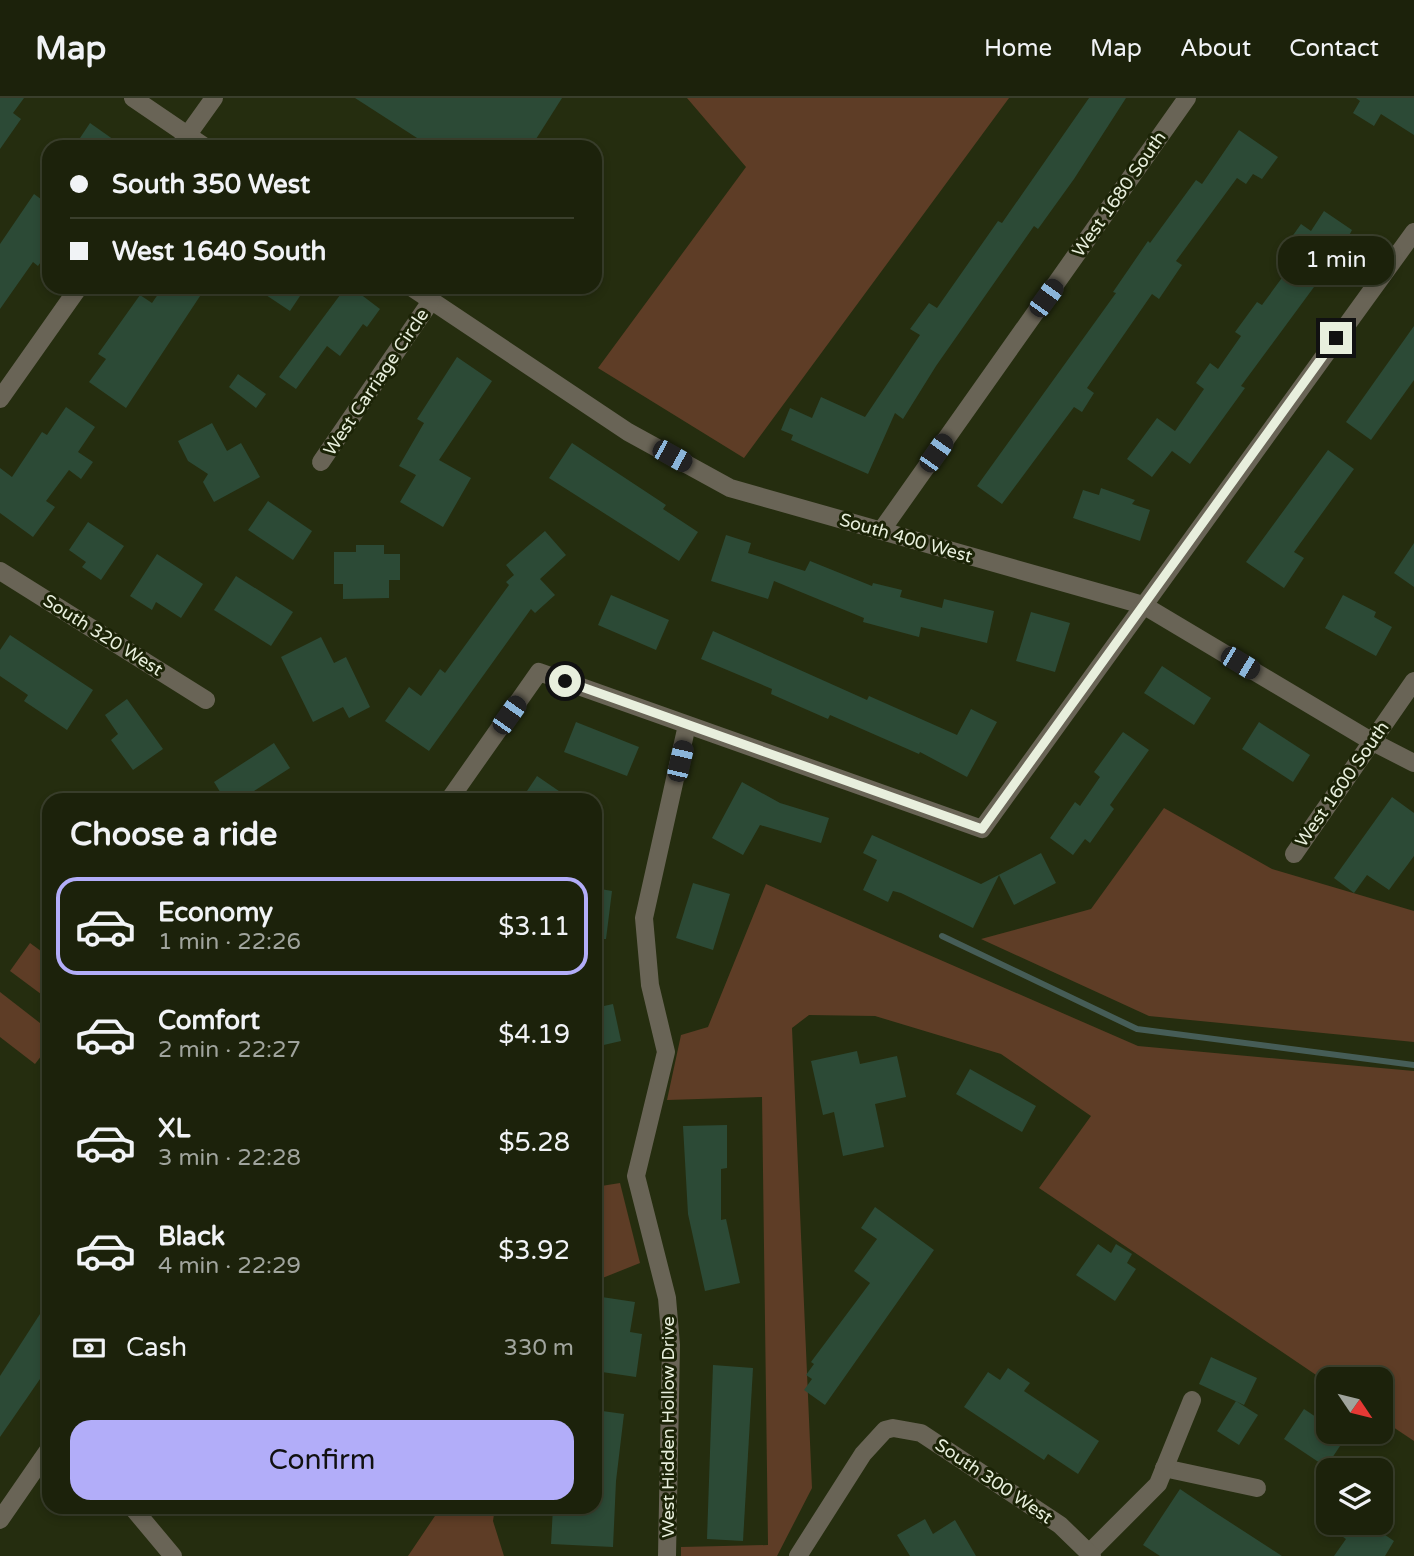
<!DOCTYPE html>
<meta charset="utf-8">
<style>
body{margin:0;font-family:"Varela Round",sans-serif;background:#252a14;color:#f1f3f6;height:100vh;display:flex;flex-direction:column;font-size:26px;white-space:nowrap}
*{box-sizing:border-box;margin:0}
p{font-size:23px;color:#a0a49d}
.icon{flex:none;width:38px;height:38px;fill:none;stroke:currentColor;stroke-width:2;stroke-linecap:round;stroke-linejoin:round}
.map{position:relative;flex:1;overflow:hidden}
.drawer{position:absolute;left:42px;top:695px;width:560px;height:721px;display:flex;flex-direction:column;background:#1c220b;border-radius:21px;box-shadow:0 4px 10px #0003,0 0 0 2px #3a3f2c}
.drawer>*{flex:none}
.guide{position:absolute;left:42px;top:42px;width:560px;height:154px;border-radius:21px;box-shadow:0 4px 10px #0003,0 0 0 2px #3a3f2c;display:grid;align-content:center;height:154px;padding:0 28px;background:#1c220b}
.needle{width:46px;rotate:125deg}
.controls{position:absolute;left:1316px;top:1269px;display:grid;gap:14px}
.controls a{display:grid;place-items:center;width:77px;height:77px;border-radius:14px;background:#1c220b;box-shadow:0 4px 10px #0003,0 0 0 2px #3a3f2c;font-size:35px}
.end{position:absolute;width:32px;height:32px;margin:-16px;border:9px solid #e8efdd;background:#111;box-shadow:0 0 0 4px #111}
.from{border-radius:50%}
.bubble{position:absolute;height:49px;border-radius:21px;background:#1c220b;box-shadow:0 4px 10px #0003,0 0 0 2px #3a3f2c;font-size:23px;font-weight:600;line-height:49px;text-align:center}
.car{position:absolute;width:21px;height:42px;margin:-21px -10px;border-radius:9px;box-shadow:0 0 5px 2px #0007;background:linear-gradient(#222 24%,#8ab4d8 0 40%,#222 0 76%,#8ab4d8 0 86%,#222 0)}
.guide b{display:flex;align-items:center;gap:24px;height:66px;font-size:26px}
.guide b+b{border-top:2px solid #3a3f2c}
.guide i{width:18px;height:18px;background:#f1f3f6}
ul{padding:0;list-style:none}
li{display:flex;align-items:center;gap:21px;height:98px;margin:0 14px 10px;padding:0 14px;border:4px solid transparent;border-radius:21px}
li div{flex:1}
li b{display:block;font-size:26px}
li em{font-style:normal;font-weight:600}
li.active{border-color:#b2adf9}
li>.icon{width:63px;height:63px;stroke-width:1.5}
h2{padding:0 28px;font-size:32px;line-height:84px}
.pay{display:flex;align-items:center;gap:18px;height:77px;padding:0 28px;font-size:26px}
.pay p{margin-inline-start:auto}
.action{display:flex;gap:14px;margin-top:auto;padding:14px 28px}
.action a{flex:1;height:80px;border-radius:21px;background:#b2adf9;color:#111;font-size:28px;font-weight:600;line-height:80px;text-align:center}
header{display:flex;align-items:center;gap:42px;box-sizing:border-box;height:98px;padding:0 35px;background:#1c220b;border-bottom:2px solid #3a3f2c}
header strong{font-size:33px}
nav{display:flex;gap:38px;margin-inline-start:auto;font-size:24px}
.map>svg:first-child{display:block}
.green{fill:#5e3d26}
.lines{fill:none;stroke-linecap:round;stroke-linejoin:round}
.stream{stroke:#465d57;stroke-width:6}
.building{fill:#2c4a36}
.minor{stroke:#696456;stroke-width:18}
.route{stroke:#e8efdd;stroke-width:9}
.labels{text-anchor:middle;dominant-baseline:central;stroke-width:6;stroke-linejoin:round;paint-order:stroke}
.street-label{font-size:18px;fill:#e8efdd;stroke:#1b2306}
</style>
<header>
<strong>Map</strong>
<nav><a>Home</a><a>Map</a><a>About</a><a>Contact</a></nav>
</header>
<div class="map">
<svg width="1414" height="1458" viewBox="0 0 1414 1458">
<rect width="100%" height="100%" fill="#252d0f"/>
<g class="green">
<path d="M687,0H1009L744,360L598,270L746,69Z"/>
<path d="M1164,710L1272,771L1414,813V944L1149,918L981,841L1091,811Z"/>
<path d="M766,786L1138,948L1414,973V1343L1381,1321V1281H1328V1285L1039,1090L1091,1018L1001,956L875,918L809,917L792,930L812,1390L777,1458H681V1449L768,1447L762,999L667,1002L681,937L708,929Z"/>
<path d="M30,845L49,859V902L10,873Z"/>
<path d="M0,894L49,932V948L35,966L0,939Z"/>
<path d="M620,1085L640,1165L595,1183V1089Z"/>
<path d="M441,1409H495L493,1423L504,1458H408Z"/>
</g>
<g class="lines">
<path class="stream" d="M942,838L1137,931L1414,967"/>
</g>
<g class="building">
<path d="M0,0H24L13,15L21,21L0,51Z"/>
<path d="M355,0H562L531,49H431Z"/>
<path d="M1089,0H1126L1074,81L1038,131L1034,128L936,268L903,321L895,315L868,376L791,342L793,337L781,332L790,310L812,320L821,299L865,319L920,237L910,231L929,205L937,210L998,123L1002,125Z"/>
<path d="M1356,0H1414V37L1381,16L1374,28L1353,15L1360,3Z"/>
<path d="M90,25L124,49H74Z"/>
<path d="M1239,32L1278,59L1262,81L1253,76L1246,86L1237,80L1176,163L1182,167L1159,201L1152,196L1087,290L1094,295L1082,314L1074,309L1002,406L977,388L1116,195L1113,194L1148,143L1150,145L1196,82L1202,86Z"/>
<path d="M34,96L49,107V152L38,168L33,164L0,211V146Z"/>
<path d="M1324,113L1352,132L1342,151L1241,288L1245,290L1190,366L1172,353L1152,379L1127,361L1157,320L1175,333L1204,291L1196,285L1210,265L1218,271L1241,238L1235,234L1257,204L1262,207L1287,173L1285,172L1290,164L1279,157L1301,126L1311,133Z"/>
<path d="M163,189H206L126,310L89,284L106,261L98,256L140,197L152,205Z"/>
<path d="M254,189H306L290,213Z"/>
<path d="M346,189H351L380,211L367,229L363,226L340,258L327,248L296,291L279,279Z"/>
<path d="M1414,228V282L1371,342L1346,324Z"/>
<path d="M457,259L492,283L439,362L471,380L443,429L400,404L416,377L399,368L424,325L417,321Z"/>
<path d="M238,276L266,296L256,310L229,289Z"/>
<path d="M66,309L95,329L78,354L93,364L81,381L69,372L46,403L55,409L33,439L0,415V370L12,379L42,334L47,337Z"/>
<path d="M212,325L227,353L241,345L260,379L214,404L203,384L208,376L188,363L178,343Z"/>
<path d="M572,345L666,407L663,411L698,434L679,463L549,380Z"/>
<path d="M1328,352L1354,371L1294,454L1304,460L1284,490L1246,464Z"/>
<path d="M1101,390L1135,402L1132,406L1150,412L1140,443L1073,420L1083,392L1099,397Z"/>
<path d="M268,403L312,433L293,462L248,432Z"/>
<path d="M88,424L124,448L101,482L82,469L86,464L69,452Z"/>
<path d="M545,433L566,457L540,481L555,497L535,515L531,511L429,653L385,623L409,589L421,598L440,571L445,575L509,487L506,484L514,477L506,467Z"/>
<path d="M726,437L751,445L748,455L805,473L810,463L872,488L873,485L902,492L900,499L942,510L944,501L994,513L987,545L921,529L919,539L863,524L864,520L774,483L768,501L711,483Z"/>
<path d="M1414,445V489L1394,475Z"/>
<path d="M356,447H384V456H400V482H389V500L343,501V486H334V454H356Z"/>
<path d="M157,456L203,486L181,520L156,504L152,512L130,498Z"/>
<path d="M236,478L293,514L271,548L214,512Z"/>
<path d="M611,497L669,522L656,552L598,527Z"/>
<path d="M1343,497L1376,514L1374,519L1392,529L1376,558L1325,530Z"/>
<path d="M1031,514L1070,525L1055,574L1016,563Z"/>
<path d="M713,533L867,602L869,598L957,637L971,611L997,624L967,679L920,654L919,656L830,617L828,621L771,596L772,591L701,561Z"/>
<path d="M10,537L93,592L67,632L24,603L28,597L0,578V552Z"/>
<path d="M321,539L334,565L346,559L370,609L349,620L343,609L313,624L281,559Z"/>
<path d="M1162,568L1211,600L1194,627L1144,595Z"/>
<path d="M127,601L163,651L133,672L111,642L118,636L105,617Z"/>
<path d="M576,624L639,649L627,678L564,654Z"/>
<path d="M1259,624L1310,657L1293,684L1242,651Z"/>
<path d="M1123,634L1149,652L1110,707L1114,711L1090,745L1085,741L1073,757L1050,740L1075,704L1080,708L1100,679L1094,674Z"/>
<path d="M274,645L290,670L240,702H225L214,684Z"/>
<path d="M537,678L572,702H521Z"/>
<path d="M742,684L780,705L829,720L821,745L760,727L743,757L712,740Z"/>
<path d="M1392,699L1414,715V758L1389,792L1367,777L1354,795L1334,780Z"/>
<path d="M872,737L981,786L1041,755L1056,785L1014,807L999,777L973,830L901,795L893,793L888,804L863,792L877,762L863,755Z"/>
<path d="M693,785L730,796L713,852L676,840Z"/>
<path d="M595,790L612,793L606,841H595Z"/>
<path d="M613,906L621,943L595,949V910Z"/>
<path d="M857,953L860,966L897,958L906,999L875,1006L884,1049L843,1058L834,1014L823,1017L811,963Z"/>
<path d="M970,971L1036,1008L1022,1034L956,996Z"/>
<path d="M727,1027V1070L721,1071V1122L726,1121L740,1185L705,1193L688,1116L683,1028Z"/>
<path d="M875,1109L934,1152L825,1307L804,1292L812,1281L806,1277L814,1266L811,1264L870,1185L854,1173L877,1141L861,1130Z"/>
<path d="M1098,1146L1111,1155L1116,1146L1132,1156L1127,1165L1136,1171L1115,1203L1076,1177Z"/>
<path d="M595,1198L635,1204L630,1234L642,1236L636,1279L595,1273L598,1239H595Z"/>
<path d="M49,1202V1268L0,1339V1278Z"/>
<path d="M1211,1259L1257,1280L1244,1307L1199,1286Z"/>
<path d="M713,1267L753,1270L743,1443L707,1441Z"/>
<path d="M1008,1270L1030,1285L1024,1293L1099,1343L1078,1376L1048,1356L1044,1362L964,1309L988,1274L1000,1282Z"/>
<path d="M1236,1303L1258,1317L1239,1347L1217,1333Z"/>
<path d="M1304,1311L1328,1327V1334H1338L1346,1339L1326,1369L1284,1341Z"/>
<path d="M595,1312L624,1316L616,1383L613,1449L551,1446L553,1409H595Z"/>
<path d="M1180,1391L1208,1410L1282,1458H1160L1143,1447Z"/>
<path d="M925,1421L933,1436L955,1422L976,1458H910L897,1437Z"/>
<path d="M1321,1424H1366L1394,1443L1385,1458H1334L1346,1441Z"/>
</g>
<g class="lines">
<g class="minor">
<path d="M133,0L205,49"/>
<path d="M179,49L214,0"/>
<path d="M411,189L628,334L730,390L1143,507L1371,643L1414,665"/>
<path d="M0,301L79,189"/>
<path d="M321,364L431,203"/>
<path d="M881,433L1187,0"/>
<path d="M0,473L206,602"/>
<path d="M449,702L539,574L982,731L1414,134"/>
<path d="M1294,756L1414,583"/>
<path d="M1164,1370L1257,1390"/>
<path d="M132,1409L173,1458"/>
<path d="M0,1422L49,1351"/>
<path d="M1089,1455L1158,1386L1192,1302"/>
<path d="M667,1458L671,1247L667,1200L636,1078L666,954L650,887L644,820L687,627"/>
<path d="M798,1458L863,1356L885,1332L893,1330L921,1335L1060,1427L1092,1458"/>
</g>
</g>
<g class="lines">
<path class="route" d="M565,583L982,731L1336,240"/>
</g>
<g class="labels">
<g class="street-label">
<text transform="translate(1119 96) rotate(-55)">West 1680 South</text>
<text transform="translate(376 284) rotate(-56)">West Carriage Circle</text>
<text transform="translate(906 440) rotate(16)">South 400 West</text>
<text transform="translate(103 537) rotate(32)">South 320 West</text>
<text transform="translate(1342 686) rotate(-55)">West 1600 South</text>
<text transform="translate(668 1329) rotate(-90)">West Hidden Hollow Drive</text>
<text transform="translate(994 1383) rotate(34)">South 300 West</text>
</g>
</g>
</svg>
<div class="controls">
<a><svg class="needle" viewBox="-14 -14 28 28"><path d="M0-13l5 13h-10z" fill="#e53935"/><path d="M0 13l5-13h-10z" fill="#a0a49d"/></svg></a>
<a><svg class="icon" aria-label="layers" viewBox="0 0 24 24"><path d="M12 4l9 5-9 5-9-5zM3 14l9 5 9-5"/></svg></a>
</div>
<i class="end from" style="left:565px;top:583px"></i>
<i class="end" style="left:1336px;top:240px"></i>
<div class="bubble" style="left:1278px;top:138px;width:116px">1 min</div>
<i class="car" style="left:1046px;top:200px;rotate:36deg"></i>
<i class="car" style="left:936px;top:355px;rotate:35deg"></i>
<i class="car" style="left:672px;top:358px;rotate:119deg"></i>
<i class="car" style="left:1240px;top:565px;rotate:121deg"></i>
<i class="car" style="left:509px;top:617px;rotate:35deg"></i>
<i class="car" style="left:680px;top:663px;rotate:13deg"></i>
<div class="guide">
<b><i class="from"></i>South 350 West</b>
<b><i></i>West 1640 South</b>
</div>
<section class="drawer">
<h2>Choose a ride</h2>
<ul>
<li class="active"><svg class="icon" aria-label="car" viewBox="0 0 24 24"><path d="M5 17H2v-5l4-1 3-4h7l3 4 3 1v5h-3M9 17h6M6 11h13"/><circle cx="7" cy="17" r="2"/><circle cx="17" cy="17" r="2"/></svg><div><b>Economy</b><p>1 min · 22:26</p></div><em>$3.11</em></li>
<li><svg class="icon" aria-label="car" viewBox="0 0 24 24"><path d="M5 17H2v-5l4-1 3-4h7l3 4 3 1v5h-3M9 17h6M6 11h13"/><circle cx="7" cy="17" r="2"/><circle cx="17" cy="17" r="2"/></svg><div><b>Comfort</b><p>2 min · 22:27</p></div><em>$4.19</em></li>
<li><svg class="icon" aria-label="car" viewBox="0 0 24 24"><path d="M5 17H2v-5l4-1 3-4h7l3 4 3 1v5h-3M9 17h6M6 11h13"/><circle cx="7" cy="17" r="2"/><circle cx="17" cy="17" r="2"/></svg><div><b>XL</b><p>3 min · 22:28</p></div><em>$5.28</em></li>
<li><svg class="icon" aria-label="car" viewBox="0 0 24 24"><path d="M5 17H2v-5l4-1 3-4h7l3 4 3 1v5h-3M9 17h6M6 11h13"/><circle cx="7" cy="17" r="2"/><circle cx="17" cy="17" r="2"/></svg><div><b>Black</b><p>4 min · 22:29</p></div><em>$3.92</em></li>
</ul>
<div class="pay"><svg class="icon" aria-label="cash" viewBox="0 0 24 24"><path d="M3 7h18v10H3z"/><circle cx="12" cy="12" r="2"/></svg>Cash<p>330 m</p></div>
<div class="action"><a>Confirm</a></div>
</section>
</div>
